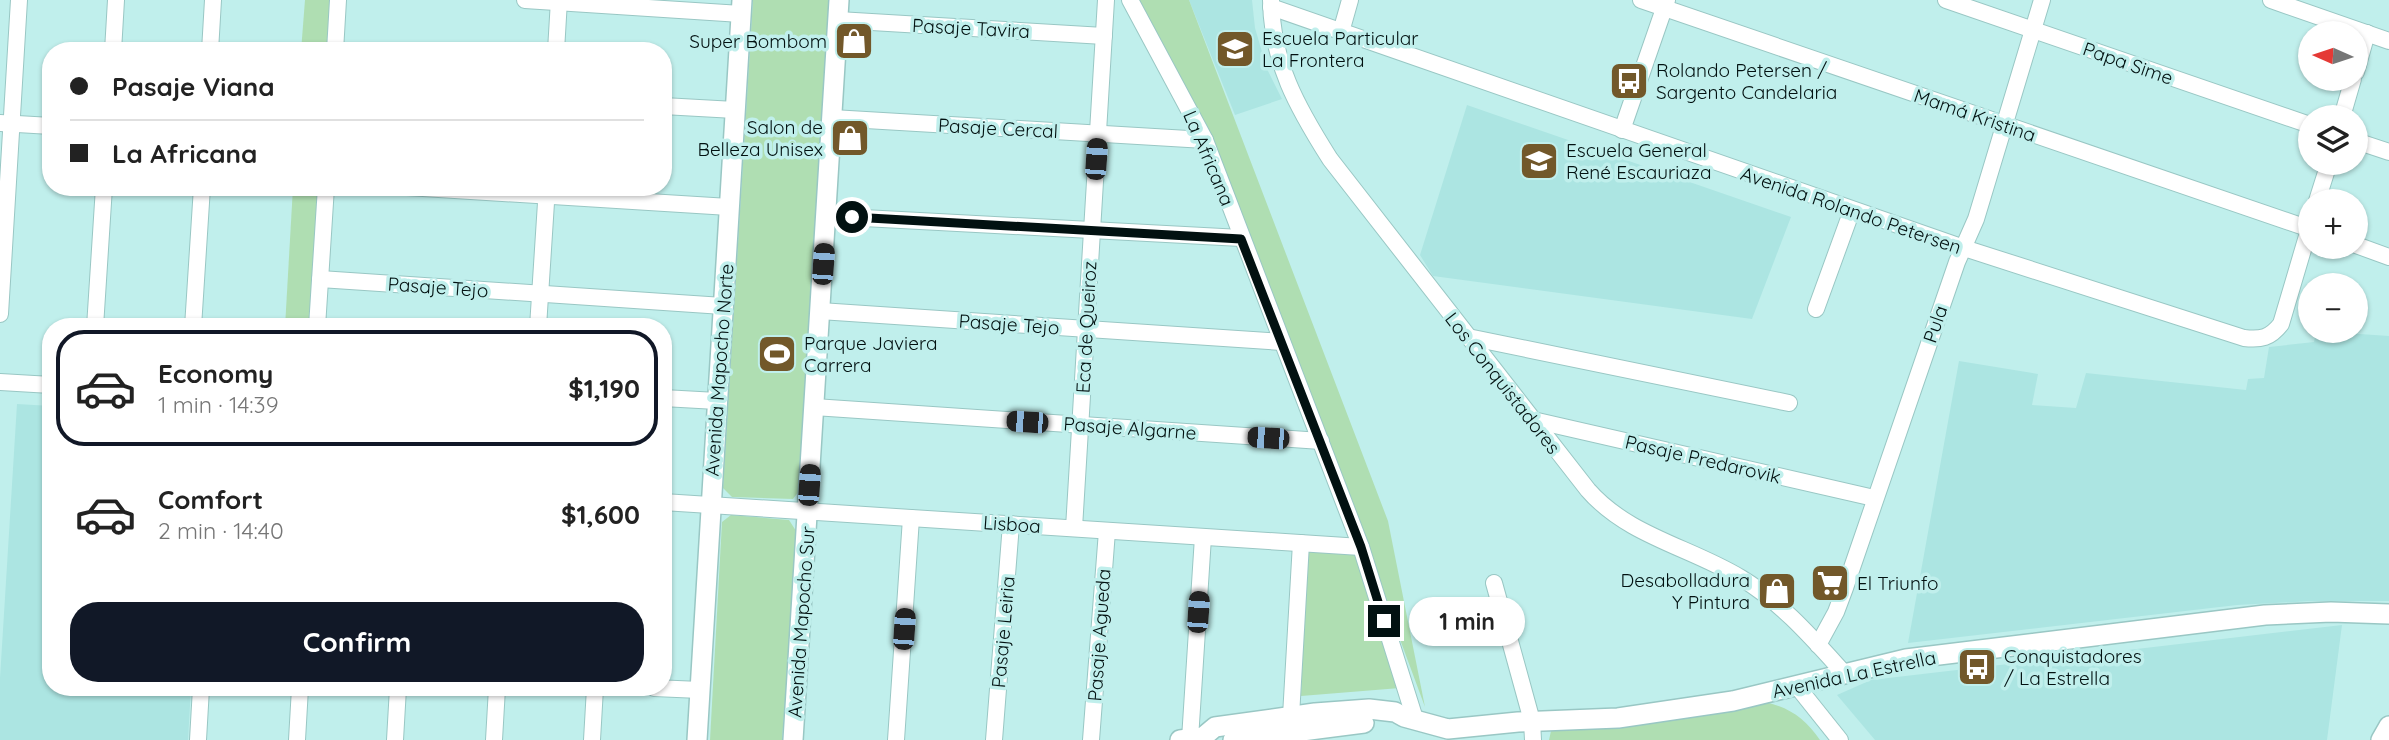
<!DOCTYPE html>
<meta charset="utf-8">
<style>
body{margin:0;font-family:Quicksand,sans-serif;background:#f2f2f2;color:#222;height:100vh;display:flex;flex-direction:column;font-size:26px;white-space:nowrap}
*{box-sizing:border-box;margin:0}
p{font-size:23px;color:#767676}
.icon{flex:none;width:38px;height:38px;fill:none;stroke:currentColor;stroke-width:2;stroke-linecap:round;stroke-linejoin:round}
.map{position:relative;flex:1;overflow:hidden}
.panel{position:absolute;left:42px;top:318px;width:630px;height:378px;display:flex;flex-direction:column;background:#fff;border-radius:28px;box-shadow:0 2px 5px #0004}
.panel>*{flex:none}
.guide{position:absolute;left:42px;top:42px;width:630px;height:154px;border-radius:28px;box-shadow:0 2px 5px #0004;display:grid;align-content:center;height:154px;padding:0 28px;background:#fff}
.needle{width:46px;rotate:273deg}
.buttons{position:absolute;left:2298px;top:21px;display:grid;gap:14px}
.buttons a{display:grid;place-items:center;width:70px;height:70px;border-radius:50%;background:#fff;box-shadow:0 2px 5px #0004;font-size:35px}
.end{position:absolute;width:32px;height:32px;margin:-16px;border:9px solid #021111;background:#fff;box-shadow:0 0 0 4px #fff}
.from{border-radius:50%}
.bubble{position:absolute;height:49px;border-radius:24px;background:#fff;box-shadow:0 2px 5px #0004;font-size:23px;font-weight:700;line-height:49px;text-align:center}
.car{position:absolute;width:21px;height:42px;margin:-21px -10px;border-radius:9px;box-shadow:0 0 5px 2px #0007;background:linear-gradient(#222 24%,#8ab4d8 0 40%,#222 0 76%,#8ab4d8 0 86%,#222 0)}
.guide b{display:flex;align-items:center;gap:24px;height:66px;font-size:26px}
.guide b+b{border-top:2px solid #e0e0e0}
.guide i{width:18px;height:18px;background:#222}
ul{padding:12px 0 0;list-style:none}
li{display:flex;align-items:center;gap:21px;height:116px;margin:0 14px 10px;padding:0 14px;border:4px solid transparent;border-radius:28px}
li div{flex:1}
li b{display:block;font-size:26px}
li em{font-style:normal;font-weight:700}
li.current{border-color:#111827}
li>.icon{width:63px;height:63px;stroke-width:1.5}
.button{display:flex;gap:14px;margin-top:auto;padding:14px 28px}
.button a{flex:1;height:80px;border-radius:28px;background:#111827;color:#fff;font-size:28px;font-weight:700;line-height:80px;text-align:center}
.map>svg:first-child{display:block}
.built{fill:#ace5e2}
.green{fill:#afdeb2}
.lines{fill:none;stroke-linecap:round;stroke-linejoin:round}
.minor-casing{stroke:#99c7c4;stroke-width:18}
.major-casing{stroke:#99c7c4;stroke-width:22}
.minor{stroke:#fff;stroke-width:16}
.major{stroke:#fff;stroke-width:19}
.route{stroke:#021111;stroke-width:9}
.labels{text-anchor:middle;dominant-baseline:central;stroke-width:7;stroke-linejoin:round;paint-order:stroke}
.street-label{font-size:19px;fill:#021111;stroke:#c0efec}
.poi-label{font-size:19px;fill:#021111;stroke:#c0efec;text-anchor:start}
</style>
<div class="map">
<svg width="2389" height="740" viewBox="0 0 2389 740">
<rect width="100%" height="100%" fill="#c0efec"/>
<g class="built">
<path d="M1189,0H1252L1255,28L1267,69L1282,99L1235,115Z"/>
<path d="M1467,105L1791,217L1752,319L1433,276L1420,255Z"/>
<path d="M2316,331L2389,336V601H2312L2237,605L1908,643L1959,361L2038,374L2032,405L2076,408L2086,373L2246,390L2248,379L2264,378L2269,347L2314,342Z"/>
<path d="M17,404L51,406V688H191L188,740H0V678Z"/>
<path d="M2342,625L2327,740H1875L1837,695L1871,680Z"/>
</g>
<g class="green">
<path d="M305,0H332L328,51H301Z"/>
<path d="M753,0H830L802,487L793,499L732,497L723,488Z"/>
<path d="M1136,0H1189L1388,521L1425,707L1253,242L1206,130Z"/>
<path d="M293,187H319L311,327H285Z"/>
<path d="M731,515L789,520L798,534L782,740H710L722,522Z"/>
<path d="M1307,552L1354,553L1400,688L1301,696Z"/>
<path d="M1769,703C1792,709 1806,720 1820,740H1549L1551,731L1626,726Z"/>
</g>
<g class="lines">
<g class="minor-casing">
<g id="minor">
<path d="M525,0L741,14"/>
<path d="M1130,0L1205,140L1361,547L1415,719"/>
<path d="M1271,0C1272,63 1297,107 1330,159L1588,490C1628,536 1690,547 1741,578C1781,602 1813,639 1844,673"/>
<path d="M1641,0L2310,229"/>
<path d="M1946,0L2310,125"/>
<path d="M2271,0L2389,41"/>
<path d="M1271,7L1964,248L2244,338C2261,340 2270,338 2281,324L2310,226"/>
<path d="M838,20L1104,36"/>
<path d="M1341,32L1350,0"/>
<path d="M113,51L116,0"/>
<path d="M210,51L213,0"/>
<path d="M335,51L338,0"/>
<path d="M556,51L559,0"/>
<path d="M2356,72L2367,33"/>
<path d="M663,106L735,110"/>
<path d="M2342,117L2353,79"/>
<path d="M832,118L1205,140"/>
<path d="M0,123L51,126"/>
<path d="M1622,130L1667,0"/>
<path d="M2356,141L2389,152"/>
<path d="M407,187L729,207"/>
<path d="M2317,201L2329,163"/>
<path d="M826,216L1241,238"/>
<path d="M2356,245L2389,257"/>
<path d="M320,279L723,306"/>
<path d="M1816,309L1852,210"/>
<path d="M820,311L1282,342"/>
<path d="M0,314L19,0"/>
<path d="M95,327L104,187"/>
<path d="M193,327L202,187"/>
<path d="M317,327L326,187"/>
<path d="M538,327L547,187"/>
<path d="M1468,337L1789,403"/>
<path d="M0,382L51,385"/>
<path d="M663,398L717,401"/>
<path d="M814,407L1321,441"/>
<path d="M1533,420L1874,498"/>
<path d="M663,502L1361,547"/>
<path d="M1074,528L1106,0"/>
<path d="M1494,583L1532,721L1533,740"/>
<path d="M1818,645L1836,612L1845,588L1957,262L1976,219L2042,0"/>
<path d="M1796,685L1840,740"/>
<path d="M654,688L700,690"/>
<path d="M1291,716L1301,543"/>
<path d="M1190,739L1203,537"/>
<path d="M198,740L201,688"/>
<path d="M297,740L300,688"/>
<path d="M395,740L398,688"/>
<path d="M494,740L497,688"/>
<path d="M592,740L595,688"/>
<path d="M896,740L911,518"/>
<path d="M994,740L1011,524"/>
<path d="M1091,740L1107,531"/>
</g>
</g>
<g class="major-casing">
<g id="major">
<path d="M697,740L742,0"/>
<path d="M793,740L839,0"/>
<path d="M1180,740L1203,737L1215,727L1315,713L1369,709L1395,712L1404,717L1448,729L1518,722L1618,718L1733,701L1906,659L2265,615L2331,612L2389,614"/>
<path d="M1233,740L1364,723"/>
<path d="M2381,740L2389,726"/>
</g>
</g>
<use href="#minor" class="minor"/>
<use href="#major" class="major"/>
</g>
<g class="lines">
<path class="route" d="M852,217L1241,239L1361,547L1384,621"/>
</g>
<defs>
<g id="shop-square" transform="scale(2.0125)"><rect x="-9" y="-9" width="18" height="18" rx="4" fill="#72582a" stroke="#c0efec"/><path d="M-5-2.5h2.3a2.7 3.5 0 0 1 5.4 0H5L5.5 6h-11ZM-1.5-2.5h3a1.5 2.3 0 0 0-3 0Z" fill="#fff"/></g>
<g id="school-square" transform="scale(2.0125)"><rect x="-9" y="-9" width="18" height="18" rx="4" fill="#72582a" stroke="#c0efec"/><path d="M0-5L7-2L0 1L-7-2ZM-4 1L0 2.5L4 1V4Q0 6-4 4Z" fill="#fff"/></g>
<g id="bus-square" transform="scale(2.0125)"><rect x="-9" y="-9" width="18" height="18" rx="4" fill="#72582a" stroke="#c0efec"/><path d="M-5-6H5V4H4V6H2V4H-2V6H-4V4H-5ZM-3.5-4V0h7V-4ZM-3.5 1.2v1.5H-2V1.2ZM2 1.2v1.5H3.5V1.2Z" fill="#fff"/></g>
<g id="stadium-square" transform="scale(2.0125)"><rect x="-9" y="-9" width="18" height="18" rx="4" fill="#72582a" stroke="#c0efec"/><path d="M0-5a6.5 5 0 1 0 0 10a6.5 5 0 1 0 0-10ZM-3.5-1.8h7v3.6h-7Z" fill="#fff"/></g>
<g id="supermarket-square" transform="scale(2.0125)"><rect x="-9" y="-9" width="18" height="18" rx="4" fill="#72582a" stroke="#c0efec"/><path d="M-6-5.5h2.5l.6 2H6L4.5 2H-2.5L-4.4-4H-6ZM-1.5 3.2a1.3 1.3 0 1 0 .1 0ZM3 3.2a1.3 1.3 0 1 0 .1 0Z" fill="#fff"/></g>
</defs>
<g fill-rule="evenodd">
<use href="#shop-square" x="854" y="41"/>
<use href="#school-square" x="1235" y="49"/>
<use href="#bus-square" x="1629" y="81"/>
<use href="#shop-square" x="850" y="138"/>
<use href="#school-square" x="1539" y="161"/>
<use href="#stadium-square" x="777" y="354"/>
<use href="#supermarket-square" x="1830" y="583"/>
<use href="#shop-square" x="1777" y="591"/>
<use href="#bus-square" x="1977" y="667"/>
</g>
<g class="labels">
<g class="street-label">
<text transform="translate(971 28) rotate(3)">Pasaje Tavira</text>
<text transform="translate(2128 63) rotate(19)">Papa Sime</text>
<text transform="translate(1975 115) rotate(19)">Mamá Kristina</text>
<text transform="translate(998 128) rotate(3)">Pasaje Cercal</text>
<text transform="translate(1209 158) rotate(67)">La Africana</text>
<text transform="translate(1851 210) rotate(19)">Avenida Rolando Petersen</text>
<text transform="translate(438 287) rotate(4)">Pasaje Tejo</text>
<text transform="translate(1009 324) rotate(4)">Pasaje Tejo</text>
<text transform="translate(1935 324) rotate(-71)">Pula</text>
<text transform="translate(1086 327) rotate(-87)">Eca de Queiroz</text>
<text transform="translate(719 370) rotate(-86)">Avenida Mapocho Norte</text>
<text transform="translate(1503 383) rotate(52)">Los Conquistadores</text>
<text transform="translate(1130 428) rotate(4)">Pasaje Algarne</text>
<text transform="translate(1703 459) rotate(13)">Pasaje Predarovik</text>
<text transform="translate(1012 524) rotate(4)">Lisboa</text>
<text transform="translate(801 622) rotate(-86)">Avenida Mapocho Sur</text>
<text transform="translate(1003 632) rotate(-85)">Pasaje Leiria</text>
<text transform="translate(1099 635) rotate(-86)">Pasaje Agueda</text>
<text transform="translate(1854 674) rotate(-12)">Avenida La Estrella</text>
</g>
<g class="poi-label">
<text x="1262" y="38">Escuela Particular<tspan x="1262" dy="22">La Frontera</tspan></text>
<text x="827" y="41" text-anchor="end">Super Bombom</text>
<text x="1656" y="70">Rolando Petersen /<tspan x="1656" dy="22">Sargento Candelaria</tspan></text>
<text x="823" y="127" text-anchor="end">Salon de<tspan x="823" dy="22">Belleza Unisex</tspan></text>
<text x="1566" y="150">Escuela General<tspan x="1566" dy="22">René Escauriaza</tspan></text>
<text x="804" y="343">Parque Javiera<tspan x="804" dy="22">Carrera</tspan></text>
<text x="1750" y="580" text-anchor="end">Desabolladura<tspan x="1750" dy="22">Y Pintura</tspan></text>
<text x="1857" y="583">El Triunfo</text>
<text x="2004" y="656">Conquistadores<tspan x="2004" dy="22">/ La Estrella</tspan></text>
</g>
</g>
</svg>
<div class="buttons">
<a><svg class="needle" viewBox="-14 -14 28 28"><path d="M0-13l5 13h-10z" fill="#e53935"/><path d="M0 13l5-13h-10z" fill="#767676"/></svg></a>
<a><svg class="icon" aria-label="layers" viewBox="0 0 24 24"><path d="M12 4l9 5-9 5-9-5zM3 14l9 5 9-5"/></svg></a>
<a>+</a>
<a>−</a>
</div>
<i class="end from" style="left:852px;top:217px"></i>
<i class="end" style="left:1384px;top:621px"></i>
<div class="bubble" style="left:1409px;top:597px;width:116px">1 min</div>
<i class="car" style="left:1096px;top:159px;rotate:4deg"></i>
<i class="car" style="left:823px;top:264px;rotate:4deg"></i>
<i class="car" style="left:1027px;top:422px;rotate:274deg"></i>
<i class="car" style="left:1268px;top:438px;rotate:274deg"></i>
<i class="car" style="left:809px;top:485px;rotate:4deg"></i>
<i class="car" style="left:1198px;top:612px;rotate:4deg"></i>
<i class="car" style="left:904px;top:629px;rotate:4deg"></i>
<div class="guide">
<b><i class="from"></i>Pasaje Viana</b>
<b><i></i>La Africana</b>
</div>
<section class="panel">
<ul>
<li class="current"><svg class="icon" aria-label="car" viewBox="0 0 24 24"><path d="M5 17H2v-5l4-1 3-4h7l3 4 3 1v5h-3M9 17h6M6 11h13"/><circle cx="7" cy="17" r="2"/><circle cx="17" cy="17" r="2"/></svg><div><b>Economy</b><p>1 min · 14:39</p></div><em>$1,190</em></li>
<li><svg class="icon" aria-label="car" viewBox="0 0 24 24"><path d="M5 17H2v-5l4-1 3-4h7l3 4 3 1v5h-3M9 17h6M6 11h13"/><circle cx="7" cy="17" r="2"/><circle cx="17" cy="17" r="2"/></svg><div><b>Comfort</b><p>2 min · 14:40</p></div><em>$1,600</em></li>
</ul>
<div class="button"><a>Confirm</a></div>
</section>
</div>
